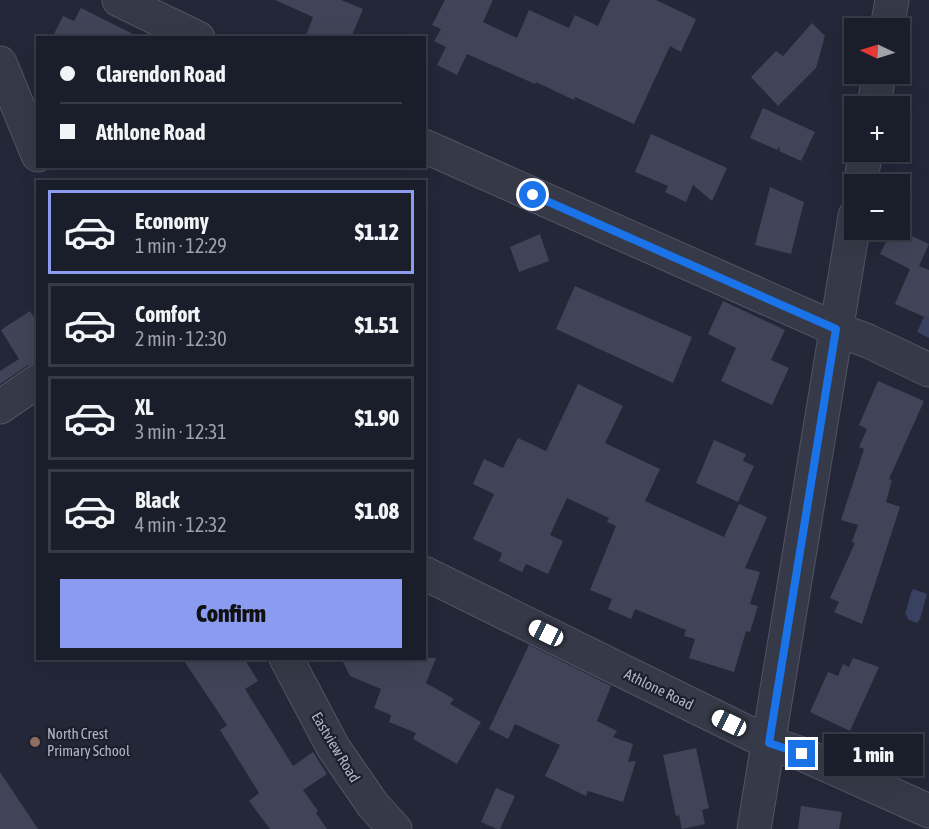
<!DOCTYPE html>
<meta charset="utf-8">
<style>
body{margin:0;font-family:"Asap Condensed",sans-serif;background:#232632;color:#f1f3f6;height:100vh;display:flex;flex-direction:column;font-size:22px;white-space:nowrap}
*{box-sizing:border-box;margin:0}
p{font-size:20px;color:#9fa2a8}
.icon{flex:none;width:33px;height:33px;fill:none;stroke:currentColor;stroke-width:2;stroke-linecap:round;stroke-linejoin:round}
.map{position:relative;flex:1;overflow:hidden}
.details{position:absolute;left:36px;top:180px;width:390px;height:480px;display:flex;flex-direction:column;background:#1a1d2a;border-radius:0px;box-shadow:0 6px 24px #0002,0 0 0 2px #383b47}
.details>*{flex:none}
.top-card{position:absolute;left:36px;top:36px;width:390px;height:132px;border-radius:0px;box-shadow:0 6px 24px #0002,0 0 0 2px #383b47;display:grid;align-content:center;height:132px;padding:0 24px;background:#1a1d2a}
.needle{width:39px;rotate:274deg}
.controls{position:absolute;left:844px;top:18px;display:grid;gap:12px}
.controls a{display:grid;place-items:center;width:66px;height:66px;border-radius:0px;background:#1a1d2a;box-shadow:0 6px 24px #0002,0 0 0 2px #383b47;font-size:30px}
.end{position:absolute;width:27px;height:27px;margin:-14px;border:8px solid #1a73e8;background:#fff;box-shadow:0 0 0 3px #fff}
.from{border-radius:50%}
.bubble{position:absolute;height:42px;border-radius:0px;background:#1a1d2a;box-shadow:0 6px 24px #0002,0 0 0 2px #383b47;font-size:20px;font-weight:800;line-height:42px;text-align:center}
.car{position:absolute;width:18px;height:36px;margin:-18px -9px;border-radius:8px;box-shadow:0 0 4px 2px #0007;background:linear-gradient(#fff 24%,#345 0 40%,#fff 0 76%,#345 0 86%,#fff 0)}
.top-card b{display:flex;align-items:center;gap:21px;height:57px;font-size:22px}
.top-card b+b{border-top:2px solid #383b47}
.top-card i{width:15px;height:15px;background:#f1f3f6}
ul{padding:10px 0 0;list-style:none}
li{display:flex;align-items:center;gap:18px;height:84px;margin:0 12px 9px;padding:0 12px;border:3px solid #383b47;border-radius:0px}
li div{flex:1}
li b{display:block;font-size:22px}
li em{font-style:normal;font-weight:800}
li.active{border-color:#8a9bf0}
li>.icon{width:54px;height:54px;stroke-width:1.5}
.action{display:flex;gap:12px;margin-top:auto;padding:12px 24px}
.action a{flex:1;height:69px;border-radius:0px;background:#8a9bf0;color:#111;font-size:24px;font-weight:800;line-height:69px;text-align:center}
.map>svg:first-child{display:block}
.water{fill:#394161}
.building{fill:#3f4458}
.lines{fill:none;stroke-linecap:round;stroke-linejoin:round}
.minor-casing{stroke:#515463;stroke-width:35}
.minor{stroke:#363a48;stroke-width:33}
.route{stroke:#1a73e8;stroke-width:8}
.education-dot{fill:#8d6e63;stroke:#1c1f2d;stroke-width:2}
.labels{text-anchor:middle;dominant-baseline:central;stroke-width:4.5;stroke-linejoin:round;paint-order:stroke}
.street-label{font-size:15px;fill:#b1b4c5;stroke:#1c1f2d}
.poi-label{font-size:15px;fill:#b1b4c5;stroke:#1c1f2d;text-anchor:start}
</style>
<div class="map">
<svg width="929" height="829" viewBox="0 0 929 829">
<rect width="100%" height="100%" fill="#232738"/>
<g class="water">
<path d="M924,317L929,319V338L917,332Z"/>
<path d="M913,589L927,594L920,619L917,623L909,620L905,613C909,605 909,595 913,589Z"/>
</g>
<g class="building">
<path d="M275,0H341L363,9L351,38H305L313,17Z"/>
<path d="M445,0H493L483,22L517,38L529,10L569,28L575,15L598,26L610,0H656L696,19L681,52L670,46L634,124L575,97L574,100L536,82L535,84L467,54L457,75L437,65L446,47L434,41L441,29L432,25Z"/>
<path d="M81,8L141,38H52L63,16L74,21Z"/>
<path d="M812,23L825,36L816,68L778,106L751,77L776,51L783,56Z"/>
<path d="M763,108L815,132L801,161L779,151L780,146L777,150L750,138Z"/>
<path d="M651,134L727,168L712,201L693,185L686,202L665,192L668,186L635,172Z"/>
<path d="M770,187L804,202L791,254L755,245Z"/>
<path d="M892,230H899L929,244L919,266L929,270V319L895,304L910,269L880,254Z"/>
<path d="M540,234L549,261L519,272L510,247Z"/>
<path d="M575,286L692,337L673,383L556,329Z"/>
<path d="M723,301L785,330L771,360L789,368L772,405L721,381L736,348L708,334Z"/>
<path d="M30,311L38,323V362L27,366L0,384V371L19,359L1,330Z"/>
<path d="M878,381L924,401L889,479L892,480L886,502L900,507L862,624L834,612L839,602L830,598L855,543L852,542L858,525L841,520L864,449L859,447L867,429L859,425Z"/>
<path d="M578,384L623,406L605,443L660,469L645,501L724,537L739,504L767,517L745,568L760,572L750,604L758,606L750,632L746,631L734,672L689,658L695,639L684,636L686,630L635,609L631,619L608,609L612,599L590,590L616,526L607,522L609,518L567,498L550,535L563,541L548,574L526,564L522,572L499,561L502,553L473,539L494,494L473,484L484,459L503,468L518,438L546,451Z"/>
<path d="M714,440L746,454L743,461L754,466L738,502L696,483Z"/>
<path d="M529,645L611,686L597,721L617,731L613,737L633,744L628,762L636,761L623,802L588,791L586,796L545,776L560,745L515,724L508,739L489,729Z"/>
<path d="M182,658H244L258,681L245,689L293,766L313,752L327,774L303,790L318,811L316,813L327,829H270L249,801L259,793L220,730L227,725Z"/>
<path d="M341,658H436L426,683L454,699L450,704L481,722L457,764L413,739L416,733L389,722L391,715L374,708L381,689L350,676Z"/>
<path d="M853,658L879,667L850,731L810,712L828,672L838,676L843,664L849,667Z"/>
<path d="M696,748L709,808L702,810L705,824L682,829L679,815L676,816L663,755Z"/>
<path d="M0,772L38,829H0Z"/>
<path d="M496,788L515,796L500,829H497L481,822Z"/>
<path d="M801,806L842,812L839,829H798Z"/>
</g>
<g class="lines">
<g class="minor-casing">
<g id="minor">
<path d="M119,0L198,38"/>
<path d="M887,28L892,0"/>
<path d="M0,63L38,155"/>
<path d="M874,106L879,74"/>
<path d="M424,146L836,329L868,341L929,370"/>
<path d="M860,184L866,152"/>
<path d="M0,407L38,381"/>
<path d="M424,573L769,743L802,754L929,811"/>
<path d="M286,658L333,747L373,805L395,829"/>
<path d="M754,829L855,216"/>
</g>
</g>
<use href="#minor" class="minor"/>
</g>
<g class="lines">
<path class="route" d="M533,195L836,329L769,743L802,754"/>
</g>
<circle class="education-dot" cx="35" cy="742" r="6"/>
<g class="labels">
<g class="street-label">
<text transform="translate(659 689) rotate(26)">Athlone Road</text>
<text transform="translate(336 747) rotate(59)">Eastview Road</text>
</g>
<g class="poi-label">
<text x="47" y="733">North Crest<tspan x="47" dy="17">Primary School</tspan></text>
</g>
</g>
</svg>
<div class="controls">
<a><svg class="needle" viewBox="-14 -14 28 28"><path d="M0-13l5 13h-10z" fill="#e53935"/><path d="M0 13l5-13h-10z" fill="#9fa2a8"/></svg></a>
<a>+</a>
<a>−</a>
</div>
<i class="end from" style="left:533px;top:195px"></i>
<i class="end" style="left:802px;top:754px"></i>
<div class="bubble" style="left:824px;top:734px;width:99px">1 min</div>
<i class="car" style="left:546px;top:633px;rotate:296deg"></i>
<i class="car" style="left:729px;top:723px;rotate:296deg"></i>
<div class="top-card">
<b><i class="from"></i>Clarendon Road</b>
<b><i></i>Athlone Road</b>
</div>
<section class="details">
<ul>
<li class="active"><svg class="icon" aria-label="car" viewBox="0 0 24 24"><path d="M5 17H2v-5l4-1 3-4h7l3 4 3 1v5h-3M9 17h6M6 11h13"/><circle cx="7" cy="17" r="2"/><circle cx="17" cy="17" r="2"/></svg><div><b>Economy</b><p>1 min · 12:29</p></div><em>$1.12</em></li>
<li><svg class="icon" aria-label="car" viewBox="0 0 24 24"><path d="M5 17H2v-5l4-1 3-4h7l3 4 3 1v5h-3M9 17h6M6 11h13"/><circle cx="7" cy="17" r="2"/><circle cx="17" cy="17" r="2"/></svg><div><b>Comfort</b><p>2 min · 12:30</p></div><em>$1.51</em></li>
<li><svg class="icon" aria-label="car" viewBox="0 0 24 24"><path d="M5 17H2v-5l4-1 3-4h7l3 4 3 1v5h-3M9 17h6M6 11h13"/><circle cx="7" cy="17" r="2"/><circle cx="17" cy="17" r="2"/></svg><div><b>XL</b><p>3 min · 12:31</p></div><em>$1.90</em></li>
<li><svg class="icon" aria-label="car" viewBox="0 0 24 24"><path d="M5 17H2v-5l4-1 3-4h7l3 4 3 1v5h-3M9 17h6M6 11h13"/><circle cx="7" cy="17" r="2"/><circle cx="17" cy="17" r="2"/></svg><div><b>Black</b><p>4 min · 12:32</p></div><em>$1.08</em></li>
</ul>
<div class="action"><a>Confirm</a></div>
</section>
</div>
